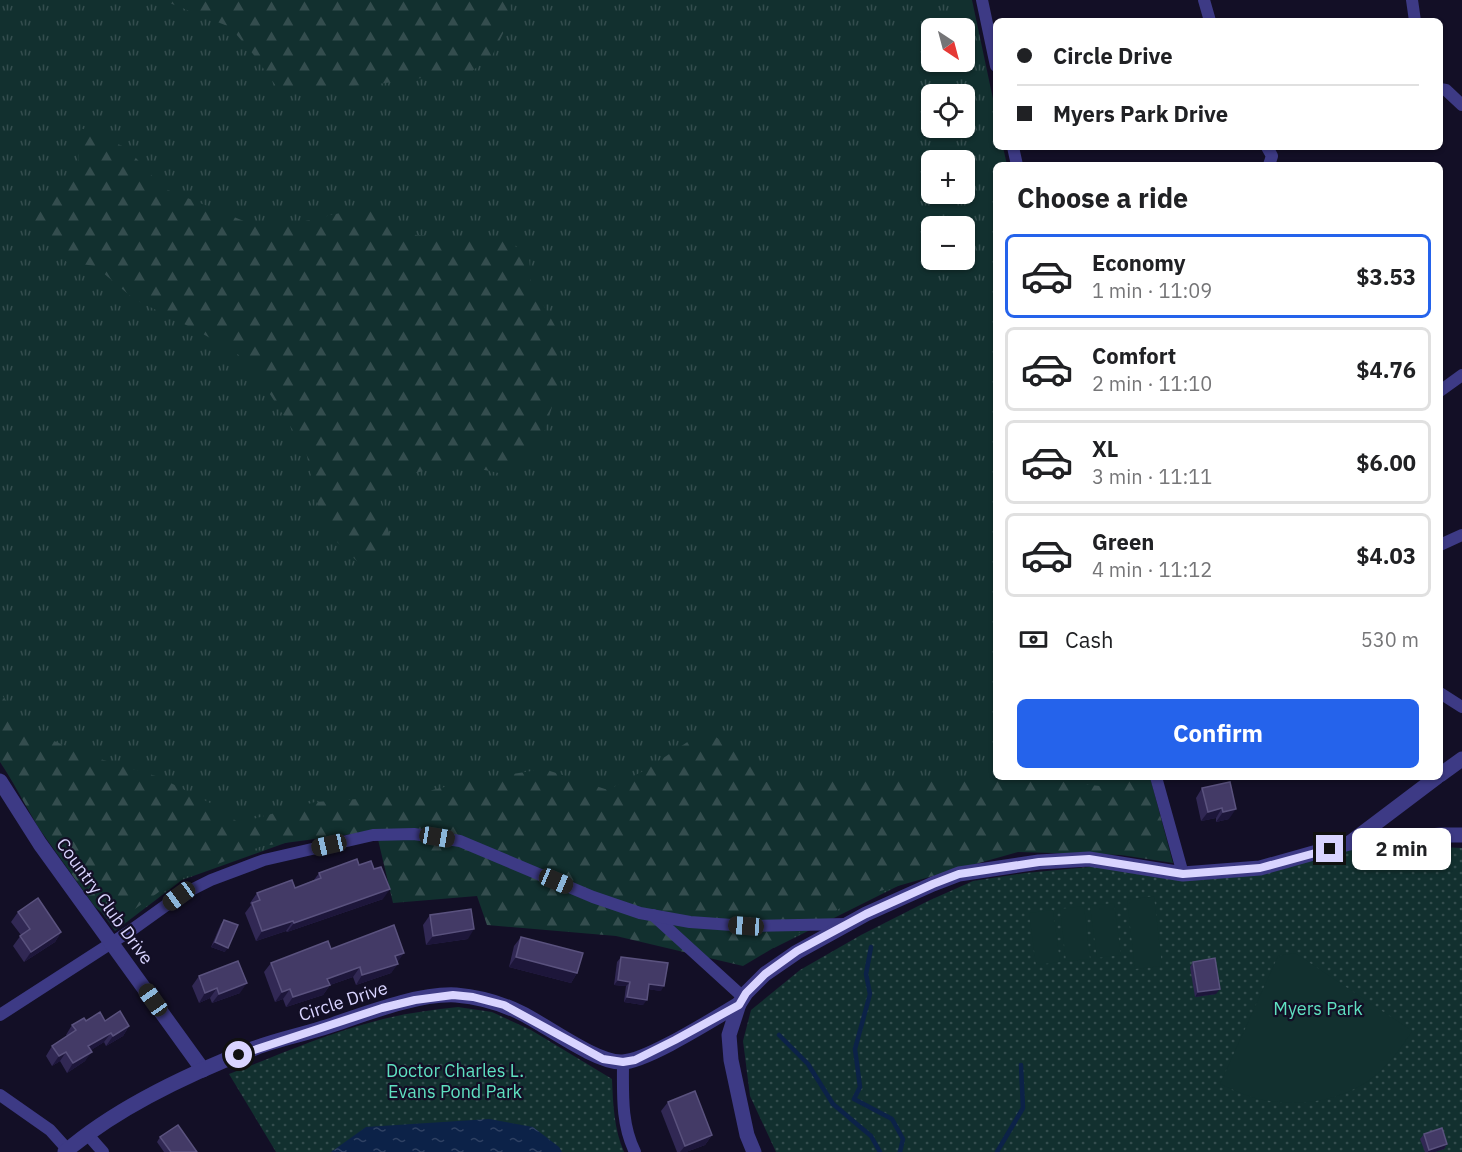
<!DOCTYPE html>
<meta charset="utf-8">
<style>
body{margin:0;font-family:"IBM Plex Sans",sans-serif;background:#f2f2f2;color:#202124;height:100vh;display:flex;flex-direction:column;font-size:22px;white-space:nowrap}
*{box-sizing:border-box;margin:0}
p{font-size:20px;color:#757577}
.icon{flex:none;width:33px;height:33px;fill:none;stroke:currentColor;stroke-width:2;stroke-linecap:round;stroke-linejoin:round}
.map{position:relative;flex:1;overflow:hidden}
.panel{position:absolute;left:993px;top:162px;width:450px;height:618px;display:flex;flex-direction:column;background:#fff;border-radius:9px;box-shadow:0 2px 4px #0004}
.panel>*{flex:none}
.top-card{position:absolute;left:993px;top:18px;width:450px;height:132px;border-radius:9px;box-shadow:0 2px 4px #0004;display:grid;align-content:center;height:132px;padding:0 24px;background:#fff}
.needle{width:39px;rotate:144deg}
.controls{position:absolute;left:921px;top:18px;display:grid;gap:12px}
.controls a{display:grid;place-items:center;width:54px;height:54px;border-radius:9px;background:#fff;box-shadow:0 2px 4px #0004;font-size:30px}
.end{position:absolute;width:27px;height:27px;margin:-14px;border:8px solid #d9d4ff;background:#111;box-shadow:0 0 0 3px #111}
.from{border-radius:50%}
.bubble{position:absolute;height:42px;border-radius:9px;background:#fff;box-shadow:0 2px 4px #0004;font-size:20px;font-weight:700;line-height:42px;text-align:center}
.car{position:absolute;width:18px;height:36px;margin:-18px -9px;border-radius:8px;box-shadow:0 0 4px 2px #0007;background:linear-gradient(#222 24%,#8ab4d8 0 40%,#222 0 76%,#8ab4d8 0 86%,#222 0)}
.top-card b{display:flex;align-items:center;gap:21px;height:57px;font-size:22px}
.top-card b+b{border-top:2px solid #e0e0e0}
.top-card i{width:15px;height:15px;background:#202124}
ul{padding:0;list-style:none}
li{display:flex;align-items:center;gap:18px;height:84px;margin:0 12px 9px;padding:0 12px;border:3px solid #e0e0e0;border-radius:9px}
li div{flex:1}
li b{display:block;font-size:22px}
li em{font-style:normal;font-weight:700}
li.active{border-color:#2563eb}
li>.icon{width:54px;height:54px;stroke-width:1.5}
h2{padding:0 24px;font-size:27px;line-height:72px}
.pay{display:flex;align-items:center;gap:15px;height:66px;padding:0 24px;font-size:22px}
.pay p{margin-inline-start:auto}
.cta{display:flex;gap:12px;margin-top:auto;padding:12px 24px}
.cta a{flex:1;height:69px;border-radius:9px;background:#2563eb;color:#fff;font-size:24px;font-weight:700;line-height:69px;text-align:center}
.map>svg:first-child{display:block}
.grass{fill:url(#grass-tufts);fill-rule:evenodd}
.forest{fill:url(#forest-firs)}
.park{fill:url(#park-dots)}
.pitch{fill:#12302f}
.water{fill:url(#water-ripples)}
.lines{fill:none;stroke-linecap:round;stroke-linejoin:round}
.stream{stroke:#0c2248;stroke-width:4.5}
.minor{stroke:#3d3a85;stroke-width:12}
.tertiary{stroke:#3d3a85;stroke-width:15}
.wall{fill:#312854}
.shaded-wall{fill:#1d163a}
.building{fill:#433a66;stroke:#5a527e;stroke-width:1.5}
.route{stroke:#d9d4ff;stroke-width:8}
.labels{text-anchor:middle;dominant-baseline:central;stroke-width:4.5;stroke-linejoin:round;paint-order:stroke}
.street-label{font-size:18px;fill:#d9d4ff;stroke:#130f26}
.park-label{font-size:18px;fill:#5fe0c0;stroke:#130f26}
</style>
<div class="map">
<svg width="1462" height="1152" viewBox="0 0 1462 1152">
<defs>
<pattern id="grass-tufts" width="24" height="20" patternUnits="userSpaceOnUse" patternTransform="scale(1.5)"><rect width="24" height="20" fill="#12302f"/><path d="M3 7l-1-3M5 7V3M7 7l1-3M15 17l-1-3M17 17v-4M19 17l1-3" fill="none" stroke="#344d4e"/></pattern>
<pattern id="forest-firs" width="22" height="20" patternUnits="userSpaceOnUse" patternTransform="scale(1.5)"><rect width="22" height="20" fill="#12302f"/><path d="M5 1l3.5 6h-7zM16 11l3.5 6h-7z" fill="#344d4e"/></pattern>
<pattern id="park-dots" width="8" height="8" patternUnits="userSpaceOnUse" patternTransform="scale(1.5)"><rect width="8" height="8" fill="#12302f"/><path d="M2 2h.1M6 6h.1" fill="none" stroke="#344d4e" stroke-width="1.8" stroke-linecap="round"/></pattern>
<pattern id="water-ripples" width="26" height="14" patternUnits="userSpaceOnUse" patternTransform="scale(1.5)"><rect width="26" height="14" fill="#0c2248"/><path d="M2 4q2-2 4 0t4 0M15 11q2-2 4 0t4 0" fill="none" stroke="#2f4163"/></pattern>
</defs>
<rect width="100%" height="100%" fill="#130f26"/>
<path class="grass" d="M0,0H972L996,113V147H1003L1007,165H996V777H1149L1026,846L904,883L774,948L658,893L383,825L288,842L182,880L115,931L57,850L0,762ZM932,28H964V62H932ZM932,94H964V128H932ZM932,160H964V194H932ZM932,226H964V260H932Z"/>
<g class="forest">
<path d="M162,0H510L511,17L492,56L472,71L371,85L279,90L253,54L230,27Z"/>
<path d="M81,128L127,148L163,188L266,230L340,213L377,209L403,234L508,241L529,256L531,283L555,326L559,384L540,446L508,475L452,463L376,484L393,548L363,567L330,535L316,501L306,451L249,361L198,331L134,299L95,266L67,262L41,238L30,215L78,168Z"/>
<path d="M0,693L31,731L84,754L159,777L212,804L239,823L315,802L413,795L468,781L544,769L608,790L645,770L692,739L716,737L748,761L766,782L854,776L964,781H1058L1108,787L1113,777H1150L1173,863L1121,855L1018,852L859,897L743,966L616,936L487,925L477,896L393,903L376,831L262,846L173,882L115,923L95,907L38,827L0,760Z"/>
</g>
<g class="park">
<path d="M1421,846L1462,848V1152H776L750,1096L743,1041L751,1010L800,970L861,935L928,901L973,881L1025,873L1100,866L1165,877L1351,849Z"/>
<path d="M458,1007L492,1012L531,1030L612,1079C613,1104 614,1129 624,1152H276L229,1074C276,1056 323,1035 372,1022C400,1014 429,1010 458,1007Z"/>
</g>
<g class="pitch">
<path d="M1154,896L1162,966L1135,969L1127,900Z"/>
<path d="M1114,903L1121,955L1097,958L1090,906Z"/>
<path d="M1084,906L1090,959L1066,961L1060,909Z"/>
<path d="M1053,910L1060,962L1036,965L1029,913Z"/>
<path d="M1295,953L1412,1031C1402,1046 1392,1061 1377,1074C1346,1101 1299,1108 1259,1099C1246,1096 1232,1089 1220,1084L1278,956Z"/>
</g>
<path class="water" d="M489,1119L533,1127L559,1147L562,1152H331L366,1127Z"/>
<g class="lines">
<g class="stream">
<path d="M871,947L866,974L870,994L855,1049L860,1087L854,1099L892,1119L903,1139L900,1152"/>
<path d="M779,1035L808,1064L833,1104L871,1136L880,1152"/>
<path d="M997,1152L1023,1108L1021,1065"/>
</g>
<g class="minor">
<path d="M982,0L996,66"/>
<path d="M1204,0L1210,21"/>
<path d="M1412,0L1415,21"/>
<path d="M1440,89L1446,90L1462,105"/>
<path d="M1013,147L1017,165"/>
<path d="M1267,147L1272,156L1269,165"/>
<path d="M1440,391L1462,375"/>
<path d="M1440,545L1462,535"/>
<path d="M1440,693L1462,707"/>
<path d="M1156,777L1183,874"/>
<path d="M653,915L743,997"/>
<path d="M0,1015L133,929L179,896L211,880L264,860L373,835L414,834L460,841L593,897L640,913L690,922L746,926L847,924"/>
<path d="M623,1062C623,1093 621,1124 635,1152"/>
<path d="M0,1095L50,1130L68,1150"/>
<path d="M88,1135L103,1152"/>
</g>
<g class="tertiary">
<path d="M1440,775L1462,759"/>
<path d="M0,781L40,844L203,1070"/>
<path d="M1351,842L1437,777"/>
<path d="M65,1152C116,1108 193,1072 255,1048C279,1039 305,1034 329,1026C365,1014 418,993 456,995C478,997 501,1003 521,1013C546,1025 596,1063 622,1062C646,1062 715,1018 739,1004"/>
<path d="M754,1152L747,1135L731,1060L729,1035L739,1004L746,993L765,974L797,952L866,914L933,884L959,874L1039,862L1089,859L1183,874L1260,868L1349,843L1441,835H1462"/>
</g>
</g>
<g class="wall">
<path d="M1230,782L1229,819L1216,822V818L1201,821L1196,798L1202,788Z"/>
<path d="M359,865L383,899L287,932L286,931L256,941L245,913L251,905L250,903L257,893L295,888L314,880L319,873Z"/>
<path d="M18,912L61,932L55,942L24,962L13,946L21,935L11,922Z"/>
<path d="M430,915L468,939L426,945L423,925Z"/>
<path d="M224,920L225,952L211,947L221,924Z"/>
<path d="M521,937L577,973L571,983L509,967L514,946Z"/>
<path d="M331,949L398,962L391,973L356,985L353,977L330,985L323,995L286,1007L283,999L275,1002L264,972L271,963Z"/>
<path d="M621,957L661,991L648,989L643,1005L624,1002L626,986L614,985L617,962Z"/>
<path d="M1193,962L1216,994L1195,997L1190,967Z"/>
<path d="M199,976L240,993L212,1003L210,998L199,1003L192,986Z"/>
<path d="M86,1021H105L129,1026L123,1036L106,1046L104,1042L91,1050L85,1061L67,1073L60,1061L52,1066L46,1056L52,1046L67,1036L66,1035L72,1025Z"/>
<path d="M668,1102L712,1135L705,1145L686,1152H677L661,1111Z"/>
<path d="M1424,1134L1447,1144L1444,1149L1435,1152H1425L1420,1139Z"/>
<path d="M160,1137L197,1152H164L157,1142Z"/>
</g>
<g class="shaded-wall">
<path d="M1222,808L1216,818L1201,821L1208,812Z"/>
<path d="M1236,809L1229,819L1216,822L1223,812Z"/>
<path d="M390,889L383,899L287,932L294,923Z"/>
<path d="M293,921L286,931L256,941L262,931Z"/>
<path d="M474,929L468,939L426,945L433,936Z"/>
<path d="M61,932L55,942L24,962L31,952Z"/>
<path d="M215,942L228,948L225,952L211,947Z"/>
<path d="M404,953L397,963L395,956Z"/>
<path d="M516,957L577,973L571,983L509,967Z"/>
<path d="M398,964L391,973L356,985L362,975Z"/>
<path d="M360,967L353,977L330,985L323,995L286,1007L293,997L327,979Z"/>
<path d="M618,980L630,982L626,986L614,985Z"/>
<path d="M247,983L240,993L212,1003L219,994Z"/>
<path d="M649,984L664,986L661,991L646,989Z"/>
<path d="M217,988L210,998L199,1003L205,993Z"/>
<path d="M290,989L283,999L275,1002L282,992Z"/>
<path d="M1220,989L1216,994L1195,997L1198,992Z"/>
<path d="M627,997L647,1000L643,1005L624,1002Z"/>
<path d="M129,1026L123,1036L106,1046L113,1036Z"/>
<path d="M111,1033L104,1042L82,1056L88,1046Z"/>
<path d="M66,1052L60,1061L52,1066L59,1056Z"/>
<path d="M92,1052L85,1061L67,1073L73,1063Z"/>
<path d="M712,1135L705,1145L686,1152H680L685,1146Z"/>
<path d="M1447,1144L1444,1149L1435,1152H1428L1429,1150Z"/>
</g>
<g class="building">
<path d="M1230,782L1236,809L1223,812L1222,808L1208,812L1202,788Z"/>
<path d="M357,859L359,865L371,861L374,869L381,867L390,889L294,923L293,921L262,931L252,903L260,900L257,893L292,880L295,888L321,878L319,873Z"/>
<path d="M38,898L61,932L31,952L20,936L30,929L18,912Z"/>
<path d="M471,909L474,929L433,936L430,915Z"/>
<path d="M224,920L238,925L228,948L215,942Z"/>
<path d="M394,925L404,953L395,956L398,964L362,975L360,967L327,979L330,985L293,997L290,989L282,992L271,963L328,941L331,949Z"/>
<path d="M521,937L583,953L577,973L516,957Z"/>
<path d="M621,957L668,963L664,986L649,984L647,1000L627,997L630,982L618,980Z"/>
<path d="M1215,958L1220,989L1198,992L1193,962Z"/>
<path d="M238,961L247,983L219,994L217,988L205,993L199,976Z"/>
<path d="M120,1011L129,1026L113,1036L111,1033L88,1046L92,1052L73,1063L66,1052L59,1056L52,1046L76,1030L72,1025L84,1018L86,1021L100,1012L105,1021Z"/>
<path d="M695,1091L712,1135L685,1146L668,1102Z"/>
<path d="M178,1125L197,1152H171L160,1137Z"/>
<path d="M1442,1128L1447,1144L1429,1150L1424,1134Z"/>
</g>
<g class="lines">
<path class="route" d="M239,1055L382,1008L415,1000L453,995L473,997L504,1005L603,1059L623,1062L635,1060L675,1040L739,1005L746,993L765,974L797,951L866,914L933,884L959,874L1039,862L1089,859L1183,874L1260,868L1330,849"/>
</g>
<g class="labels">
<g class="street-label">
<text transform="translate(105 901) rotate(54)">Country Club Drive</text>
<text transform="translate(343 1001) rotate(-18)">Circle Drive</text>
</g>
<g class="park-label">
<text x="1318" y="1008">Myers Park</text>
<text x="455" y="1070">Doctor Charles L.<tspan x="455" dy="21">Evans Pond Park</tspan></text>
</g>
</g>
</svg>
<div class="controls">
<a><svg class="needle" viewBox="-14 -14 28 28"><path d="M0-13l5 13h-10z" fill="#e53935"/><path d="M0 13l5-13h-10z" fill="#757577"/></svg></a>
<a><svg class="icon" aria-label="locate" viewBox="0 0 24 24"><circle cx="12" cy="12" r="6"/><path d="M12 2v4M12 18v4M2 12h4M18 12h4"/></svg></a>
<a>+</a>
<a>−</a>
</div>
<i class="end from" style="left:239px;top:1055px"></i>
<i class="end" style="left:1330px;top:849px"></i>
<div class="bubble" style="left:1352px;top:828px;width:99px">2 min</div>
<i class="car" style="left:437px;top:837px;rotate:99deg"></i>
<i class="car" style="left:329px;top:845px;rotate:257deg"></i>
<i class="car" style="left:556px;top:881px;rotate:113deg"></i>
<i class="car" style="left:179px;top:896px;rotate:234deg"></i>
<i class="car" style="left:746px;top:926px;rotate:274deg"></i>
<i class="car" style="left:153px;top:1000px;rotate:325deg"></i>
<div class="top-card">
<b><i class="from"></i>Circle Drive</b>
<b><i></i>Myers Park Drive</b>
</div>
<section class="panel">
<h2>Choose a ride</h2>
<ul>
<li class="active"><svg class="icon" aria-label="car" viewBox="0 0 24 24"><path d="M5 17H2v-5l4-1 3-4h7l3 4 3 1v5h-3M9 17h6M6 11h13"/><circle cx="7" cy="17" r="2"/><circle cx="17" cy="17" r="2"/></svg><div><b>Economy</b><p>1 min · 11:09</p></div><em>$3.53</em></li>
<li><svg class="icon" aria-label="car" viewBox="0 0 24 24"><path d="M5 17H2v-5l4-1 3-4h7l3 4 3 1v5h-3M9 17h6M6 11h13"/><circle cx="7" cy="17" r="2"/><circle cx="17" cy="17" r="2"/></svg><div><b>Comfort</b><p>2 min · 11:10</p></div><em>$4.76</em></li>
<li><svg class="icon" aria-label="car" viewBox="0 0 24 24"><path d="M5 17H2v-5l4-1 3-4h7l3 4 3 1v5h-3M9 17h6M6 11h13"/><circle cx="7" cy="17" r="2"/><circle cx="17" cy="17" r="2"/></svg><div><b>XL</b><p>3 min · 11:11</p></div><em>$6.00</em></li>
<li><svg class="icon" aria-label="car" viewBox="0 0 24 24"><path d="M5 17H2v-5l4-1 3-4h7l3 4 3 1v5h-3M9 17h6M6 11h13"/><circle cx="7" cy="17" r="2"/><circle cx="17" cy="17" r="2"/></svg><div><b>Green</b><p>4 min · 11:12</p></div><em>$4.03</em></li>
</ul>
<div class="pay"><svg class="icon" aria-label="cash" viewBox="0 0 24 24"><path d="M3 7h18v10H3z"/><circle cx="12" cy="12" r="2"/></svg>Cash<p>530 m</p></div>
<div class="cta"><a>Confirm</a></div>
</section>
</div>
